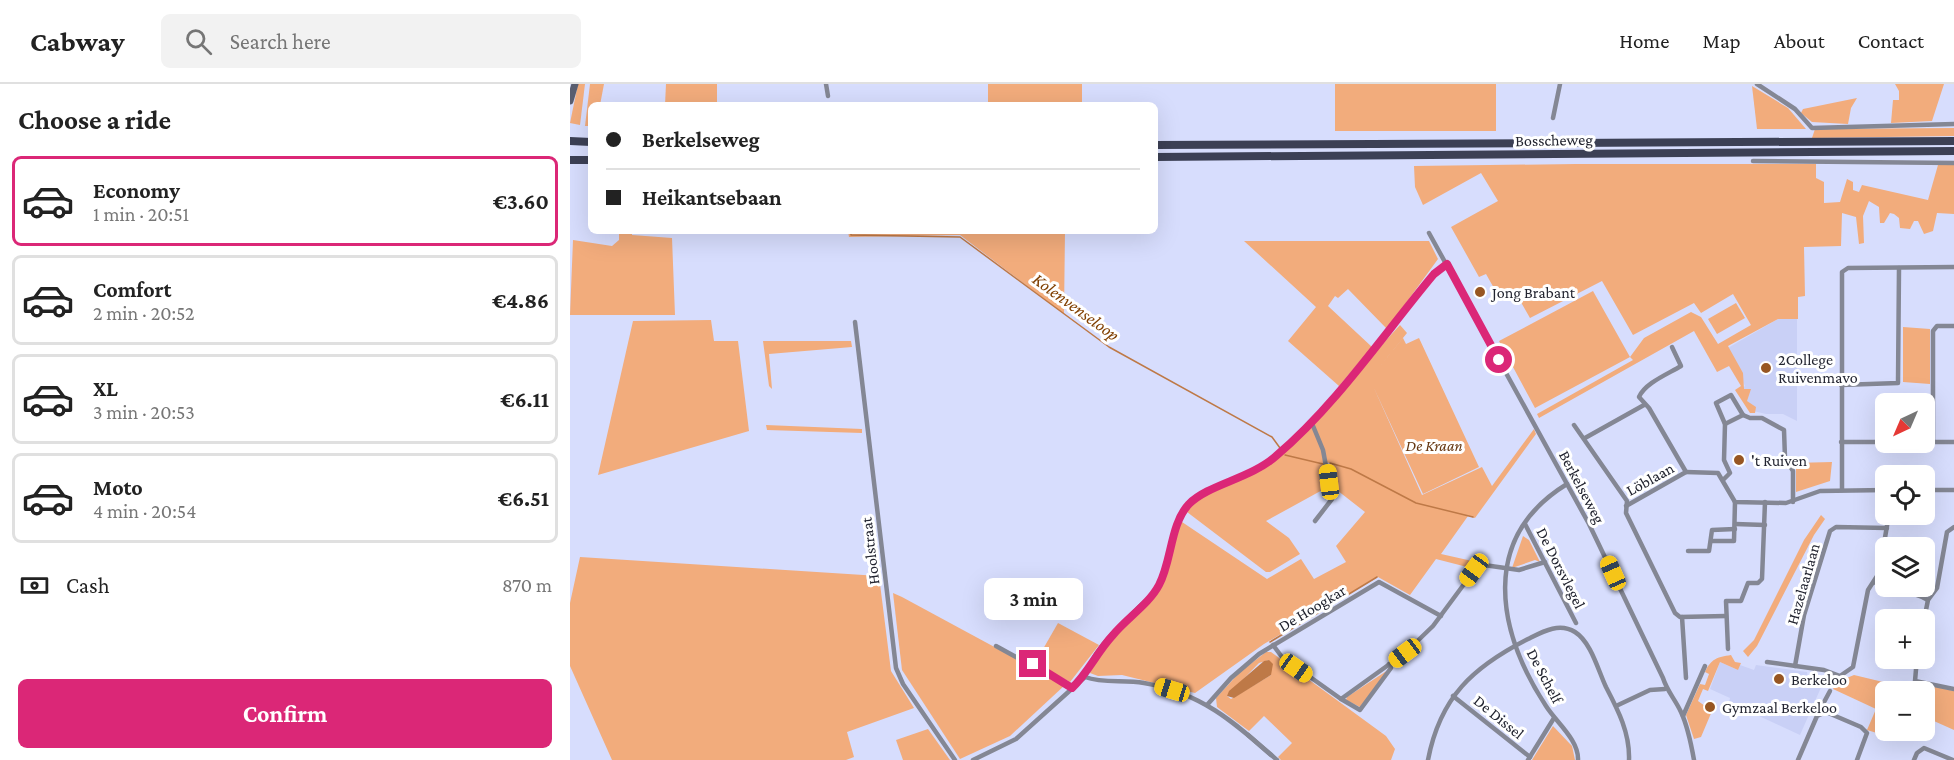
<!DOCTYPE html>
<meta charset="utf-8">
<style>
body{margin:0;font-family:"Crimson Pro",serif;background:#f2f2f2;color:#222;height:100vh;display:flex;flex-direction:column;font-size:22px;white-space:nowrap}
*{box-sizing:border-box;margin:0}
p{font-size:20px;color:#767676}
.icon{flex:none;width:33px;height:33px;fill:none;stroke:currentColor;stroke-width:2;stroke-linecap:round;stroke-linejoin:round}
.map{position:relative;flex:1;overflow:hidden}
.sheet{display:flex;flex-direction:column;background:#fff;width:570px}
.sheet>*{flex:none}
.banner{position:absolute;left:18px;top:18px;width:570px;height:132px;border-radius:9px;box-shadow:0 6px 24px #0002;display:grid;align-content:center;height:132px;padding:0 18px;background:#fff}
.needle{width:39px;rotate:224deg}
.buttons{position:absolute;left:1305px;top:309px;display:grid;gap:12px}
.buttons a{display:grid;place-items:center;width:60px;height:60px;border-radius:9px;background:#fff;box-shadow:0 6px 24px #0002;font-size:30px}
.end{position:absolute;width:27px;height:27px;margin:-14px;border:8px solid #db2777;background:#fff;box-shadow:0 0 0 3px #fff}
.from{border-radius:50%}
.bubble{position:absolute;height:42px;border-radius:9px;background:#fff;box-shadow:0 6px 24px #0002;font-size:20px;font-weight:700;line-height:42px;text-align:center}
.car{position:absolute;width:18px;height:36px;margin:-18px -9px;border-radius:8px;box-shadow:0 0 4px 2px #0007;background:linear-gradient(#f5c518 24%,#345 0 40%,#f5c518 0 76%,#345 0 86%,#f5c518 0)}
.banner b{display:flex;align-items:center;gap:21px;height:57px;font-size:22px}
.banner b+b{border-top:2px solid #e0e0e0}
.banner i{width:15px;height:15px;background:#222}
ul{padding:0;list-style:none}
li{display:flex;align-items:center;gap:18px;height:90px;margin:0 12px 9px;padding:0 6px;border:3px solid #e0e0e0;border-radius:9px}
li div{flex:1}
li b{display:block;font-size:22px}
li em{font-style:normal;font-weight:700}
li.active{border-color:#db2777}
li>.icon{width:54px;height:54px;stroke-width:1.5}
h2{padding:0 18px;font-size:27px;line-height:72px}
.pay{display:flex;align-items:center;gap:15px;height:66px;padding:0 18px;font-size:22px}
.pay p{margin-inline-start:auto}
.primary-button{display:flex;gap:12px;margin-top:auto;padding:12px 18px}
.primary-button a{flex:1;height:69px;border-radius:9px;background:#db2777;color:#fff;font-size:24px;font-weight:700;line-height:69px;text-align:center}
header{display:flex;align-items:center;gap:36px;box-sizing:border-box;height:84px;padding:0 30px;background:#fff;border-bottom:2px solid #e0e0e0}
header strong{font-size:28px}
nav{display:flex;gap:33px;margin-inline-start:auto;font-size:21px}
.search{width:420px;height:54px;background:#f2f2f2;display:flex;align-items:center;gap:15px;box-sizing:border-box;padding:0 21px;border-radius:9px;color:#767676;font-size:22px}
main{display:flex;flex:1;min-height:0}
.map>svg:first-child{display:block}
.built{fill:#c9d0f6}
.green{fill:#f2ac7c;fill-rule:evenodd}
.water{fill:#be7947}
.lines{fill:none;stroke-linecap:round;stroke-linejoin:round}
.stream{stroke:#be7947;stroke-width:1.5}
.minor{stroke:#848794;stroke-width:4.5}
.secondary{stroke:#595d6f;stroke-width:7}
.primary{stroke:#3c4055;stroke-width:8}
.route{stroke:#db2777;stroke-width:8}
.poi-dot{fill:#975623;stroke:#fff;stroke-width:2}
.labels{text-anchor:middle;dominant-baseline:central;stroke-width:6;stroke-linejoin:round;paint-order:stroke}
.street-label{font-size:16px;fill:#222430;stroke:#fff}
.poi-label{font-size:16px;fill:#222430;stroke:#fff;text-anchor:start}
.park-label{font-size:16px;font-style:italic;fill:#653610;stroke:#fff}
.water-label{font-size:18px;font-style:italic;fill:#803f00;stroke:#fff}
</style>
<header>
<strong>Cabway</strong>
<div class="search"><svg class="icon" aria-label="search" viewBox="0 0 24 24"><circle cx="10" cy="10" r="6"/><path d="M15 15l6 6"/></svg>Search here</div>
<nav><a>Home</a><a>Map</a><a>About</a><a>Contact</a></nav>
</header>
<main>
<section class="sheet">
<h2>Choose a ride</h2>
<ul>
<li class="active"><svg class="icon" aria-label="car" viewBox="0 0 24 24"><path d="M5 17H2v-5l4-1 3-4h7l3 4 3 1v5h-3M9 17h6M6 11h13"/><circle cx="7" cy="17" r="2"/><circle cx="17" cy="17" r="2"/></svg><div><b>Economy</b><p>1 min · 20:51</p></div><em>€3.60</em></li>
<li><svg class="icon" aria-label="car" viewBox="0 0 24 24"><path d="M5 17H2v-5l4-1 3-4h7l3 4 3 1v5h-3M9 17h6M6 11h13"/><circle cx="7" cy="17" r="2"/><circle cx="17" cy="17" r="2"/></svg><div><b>Comfort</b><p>2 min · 20:52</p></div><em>€4.86</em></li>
<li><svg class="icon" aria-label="car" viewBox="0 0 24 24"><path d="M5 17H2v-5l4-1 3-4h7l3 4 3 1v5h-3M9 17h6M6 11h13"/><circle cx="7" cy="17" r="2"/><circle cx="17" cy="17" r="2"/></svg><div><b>XL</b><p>3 min · 20:53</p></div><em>€6.11</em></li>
<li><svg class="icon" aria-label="car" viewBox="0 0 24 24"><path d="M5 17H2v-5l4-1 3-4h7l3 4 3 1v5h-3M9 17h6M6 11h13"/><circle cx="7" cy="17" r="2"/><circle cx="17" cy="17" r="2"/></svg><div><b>Moto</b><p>4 min · 20:54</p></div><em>€6.51</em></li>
</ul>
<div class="pay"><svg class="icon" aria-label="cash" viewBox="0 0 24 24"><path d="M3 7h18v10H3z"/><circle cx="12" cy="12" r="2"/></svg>Cash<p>870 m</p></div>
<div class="primary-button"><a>Confirm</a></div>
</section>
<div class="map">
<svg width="1384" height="676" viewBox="0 0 1384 676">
<rect width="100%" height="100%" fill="#d7ddfd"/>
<g class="built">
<path d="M1208,235H1227V337L1213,330H1196L1179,326L1168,306L1175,302L1156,265Z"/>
<path d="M1150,578L1168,586L1170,581L1184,586L1186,581L1237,588L1238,594L1253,599L1230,651L1159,618L1160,614L1140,605Z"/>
</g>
<g class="green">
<path d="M8,0H15L10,41L0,39Z"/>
<path d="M20,0H34L30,21H21V42H15Z"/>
<path d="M96,0H147V21H95Z"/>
<rect x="418" y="0" width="94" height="21"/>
<rect x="765" y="0" width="161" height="47"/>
<path d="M1325,0H1374L1362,37L1321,39L1323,16H1329V7Z"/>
<path d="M1182,2L1218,24L1236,45H1187Z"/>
<path d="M1287,14L1281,24L1278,40L1242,38L1231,29L1233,25Z"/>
<path d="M1384,44V52L1242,54L1245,45Z"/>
<path d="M1006,80H1246V94L1254,98V119L1270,118L1277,95L1283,98V106L1289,108L1292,101L1358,116L1368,81H1384V130L1367,129L1363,147L1354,150L1348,137H1344L1340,145L1330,144L1329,134L1324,130L1320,129L1314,139H1310L1309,123L1299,117L1293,132L1294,159L1289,160L1286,133L1272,129L1271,162L1234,163L1235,212L1228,213V235H1208L1158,262L1173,289L1174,305H1181L1177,317L1186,323L1185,329H1180L1165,306L1171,302L1159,282L1147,288L1124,247L969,334L967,330L1063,276L1060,273L965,324L929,257L1023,207L1060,273L1074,254L1121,228L1131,233L1148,260L1181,241L1163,210L1131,229L1124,219L1063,251L1032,197L960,234L944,206L929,213L916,190L909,193L881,143L928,117L911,89L853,121L845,103L844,82Z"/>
<path d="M49,147H62V151L102,154L105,231H0L3,156L42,162L49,156Z"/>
<path d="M278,147H495L494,230L390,151L279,153Z"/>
<path d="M674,157H859L868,175L817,245L778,205L768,214L765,212L758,222L802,263L769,302L718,257L746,223Z"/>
<path d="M1166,219L1175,234L1147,250L1138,235Z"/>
<path d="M141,236L144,257H168L179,347L28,391L63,237Z"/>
<path d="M830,241L837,249L802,292L833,254L836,260L849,254L909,383L853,410L803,302L852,411L912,383L922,402L964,345L966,350L905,434L898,432L871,470L911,479L901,484L866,475L840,511L808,493L694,560L625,609L552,591L528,592L520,589C531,554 569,536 588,507C600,489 599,453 612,438L697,495L731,475L744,495L776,478L766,462L795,428L763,403L760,379L754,378L756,404L696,437L719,454L730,470L700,488H696L617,428C633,401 676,399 700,380C750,342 787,287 830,241Z"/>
<path d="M1333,243L1360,245V300L1333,298Z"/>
<path d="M193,257H281L282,263L199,270L202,305L199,302Z"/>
<path d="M196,341L292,345V349L197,346Z"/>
<path d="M1262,378L1260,397L1226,408V385L1223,379Z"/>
<path d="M1251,431L1255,435L1244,451L1187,562L1178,573L1173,567L1184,556L1234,456Z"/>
<path d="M953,452L959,456L970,478L965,476L942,484Z"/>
<path d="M10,473L309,492L321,587L344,624L277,648L284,673L276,676H42L0,582V519Z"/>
<path d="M323,509L332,513L495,601L440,652L390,675L332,586Z"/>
<path d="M488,539L529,561L500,598L465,579Z"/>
<path d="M696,568H701L816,652L825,665L821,676H711L708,673L722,659L694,632L679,647L647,623L646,614L670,588ZM699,576L701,591L661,615L657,612L689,579Z"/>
<path d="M1161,571L1165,578L1171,579L1168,586L1150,578L1138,607L1133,605L1128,617L1142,627L1131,653L1124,655L1116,631L1130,600L1135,601L1139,590L1135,588C1141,575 1147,573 1161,571Z"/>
<path d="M818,586L790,623L776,616L777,613Z"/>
<path d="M1284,591L1338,604L1340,597L1384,607V646L1355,633L1354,608H1316V646L1327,647L1323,654L1297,646L1306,625L1263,605L1267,598Z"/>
<path d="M983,642L1002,662L1005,676H962Z"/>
<path d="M358,645L380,676H333L326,656Z"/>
</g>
<path class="water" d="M694,577L699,576L703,580L701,591L664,614L657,612L659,607Z"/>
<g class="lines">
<g class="stream">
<path d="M281,147V151L390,153L539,263L702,353L710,364"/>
<path d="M715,371L753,380"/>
<path d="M760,379L781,385L846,419L903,433"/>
<path d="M700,558L807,493"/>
</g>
<g class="minor">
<path d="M256,0L258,12"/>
<path d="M1187,0L1225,25L1242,44L1384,40"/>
<path d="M983,34L990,0"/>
<path d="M1183,77L1384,79"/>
<path d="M859,149L1019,440L1093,594C1097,607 1105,615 1111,628C1118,643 1121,659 1124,676"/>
<path d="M285,238L326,584L333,600L385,676"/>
<path d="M1271,301L1328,299L1329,184"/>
<path d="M741,337L753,366L762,415L745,437"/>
<path d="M1155,340L1173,331"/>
<path d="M1004,341L1057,417L1056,429L1105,529L1110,533L1156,532"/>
<path d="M1015,354L1074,321"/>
<path d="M1271,358H1316"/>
<path d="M1354,358H1384"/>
<path d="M1363,358V247L1367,242H1384"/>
<path d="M1116,388L1148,389L1165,418L1216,419L1250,407L1316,406"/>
<path d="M1153,396L1160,389L1154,376L1155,340L1146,319L1161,311L1173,331L1180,334H1192L1214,346L1215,374L1223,387V418"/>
<path d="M997,400C909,454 927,547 976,622C986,638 1009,656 1008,676"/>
<path d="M1272,406V188L1278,184L1384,183"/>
<path d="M1354,406H1384"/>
<path d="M1056,422L1116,388L1079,324L1069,313C1075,299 1098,290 1111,282L1102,263"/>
<path d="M955,440L1006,539"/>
<path d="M1165,440L1195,441"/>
<path d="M1142,457H1164L1165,418"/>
<path d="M1118,467H1139L1142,446L1165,445"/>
<path d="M1304,498C1320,509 1341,505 1358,516"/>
<path d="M1112,533L1116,594"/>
<path d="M1354,536L1358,516L1367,504L1377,448L1384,443"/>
<path d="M703,561L712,573L771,615L835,569L863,542L906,484L914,481L949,486L975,478"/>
<path d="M426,562L502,604"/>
<path d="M1158,565L1156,517H1171L1178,499H1188L1192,495L1195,418"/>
<path d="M1347,574L1345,597L1384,605"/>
<path d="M1197,578L1254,586L1270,592L1283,583L1298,506L1309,489L1319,430"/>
<path d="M1225,582L1234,531L1260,447L1266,443L1317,444"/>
<path d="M515,593C534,600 554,595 574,599C632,609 665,639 707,676"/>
<path d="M883,612L960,673"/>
<path d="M771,615L790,626L821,584L819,580"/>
<path d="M637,621L661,594L689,570L809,498L871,532"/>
<path d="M1046,622L1080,606L1095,605"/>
<path d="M1253,628V620L1260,607"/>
<path d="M1113,632L1135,582"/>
<path d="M678,651L701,671"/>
<path d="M403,676L446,655L515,593C522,567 548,544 567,525C574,518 584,511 589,502C602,477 599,442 619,421C638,399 681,395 706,373C767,320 812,251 864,190L877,180"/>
<path d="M858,676C870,613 903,583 958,555C972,548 989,538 1005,548C1021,558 1028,586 1036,603C1048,626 1060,649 1059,676"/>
<path d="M958,676L984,634"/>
<path d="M1228,676L1247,632L1256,628L1291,643L1297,649L1287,676"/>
<path d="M1344,676L1347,669L1354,664L1383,676"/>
</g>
<path class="secondary" d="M0,17L5,0"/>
<g class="primary">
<path d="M0,57L21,58"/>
<path d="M585,61L1384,57"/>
<path d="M585,73L1384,67"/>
<path d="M0,76H21"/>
</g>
</g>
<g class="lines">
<path class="route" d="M463,580L502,604C518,589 527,568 543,551C557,534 579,520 589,501C602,477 600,440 619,420C639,400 680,395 706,372C767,320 813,251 864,190L877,180L929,276"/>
</g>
<g class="poi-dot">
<circle cx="910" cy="208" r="6"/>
<circle cx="1196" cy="284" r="6"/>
<circle cx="1169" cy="376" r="6"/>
<circle cx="1209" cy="595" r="6"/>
<circle cx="1140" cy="623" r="6"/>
</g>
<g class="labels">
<g class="street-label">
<text transform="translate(984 56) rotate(-1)">Bosscheweg</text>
<text transform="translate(1080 395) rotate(-29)">Löblaan</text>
<text transform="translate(1012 403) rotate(62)">Berkelseweg</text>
<text transform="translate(300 467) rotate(-97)">Hoolstraat</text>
<text transform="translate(991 484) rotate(63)">De Dorsvlegel</text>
<text transform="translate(1233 500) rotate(-74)">Hazelaarlaan</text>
<text transform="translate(742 524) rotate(-31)">De Hoogkar</text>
<text transform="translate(975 592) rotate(62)">De Schelf</text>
<text transform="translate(929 633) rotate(39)">De Dissel</text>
</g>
<g class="poi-label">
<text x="922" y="208">Jong Brabant</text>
<text x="1208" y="275">2College<tspan x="1208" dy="18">Ruivenmavo</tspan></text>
<text x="1181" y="376">'t Ruiven</text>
<text x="1221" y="595">Berkeloo</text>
<text x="1152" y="623">Gymzaal Berkeloo</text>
</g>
<g class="park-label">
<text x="864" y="361">De Kraan</text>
</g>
<g class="water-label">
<text transform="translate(506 223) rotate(36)">Kolenvenseloop</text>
</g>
</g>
</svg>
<div class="buttons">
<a><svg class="needle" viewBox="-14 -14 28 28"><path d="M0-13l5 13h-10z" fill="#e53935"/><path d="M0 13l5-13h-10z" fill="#767676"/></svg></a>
<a><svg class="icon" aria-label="locate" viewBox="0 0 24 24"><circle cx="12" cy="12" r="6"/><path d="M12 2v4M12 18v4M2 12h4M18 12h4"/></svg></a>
<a><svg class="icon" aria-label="layers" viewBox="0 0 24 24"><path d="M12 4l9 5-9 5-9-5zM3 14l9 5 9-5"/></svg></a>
<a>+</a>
<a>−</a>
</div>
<i class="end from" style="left:929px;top:276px"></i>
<i class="end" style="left:463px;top:580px"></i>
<div class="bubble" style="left:414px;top:494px;width:99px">3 min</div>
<i class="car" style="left:759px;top:398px;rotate:353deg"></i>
<i class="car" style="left:904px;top:486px;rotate:216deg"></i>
<i class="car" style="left:1043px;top:489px;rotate:336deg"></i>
<i class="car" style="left:835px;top:569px;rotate:233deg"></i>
<i class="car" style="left:726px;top:584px;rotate:125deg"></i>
<i class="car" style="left:602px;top:606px;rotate:287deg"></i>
<div class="banner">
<b><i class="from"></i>Berkelseweg</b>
<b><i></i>Heikantsebaan</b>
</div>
</div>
</main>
